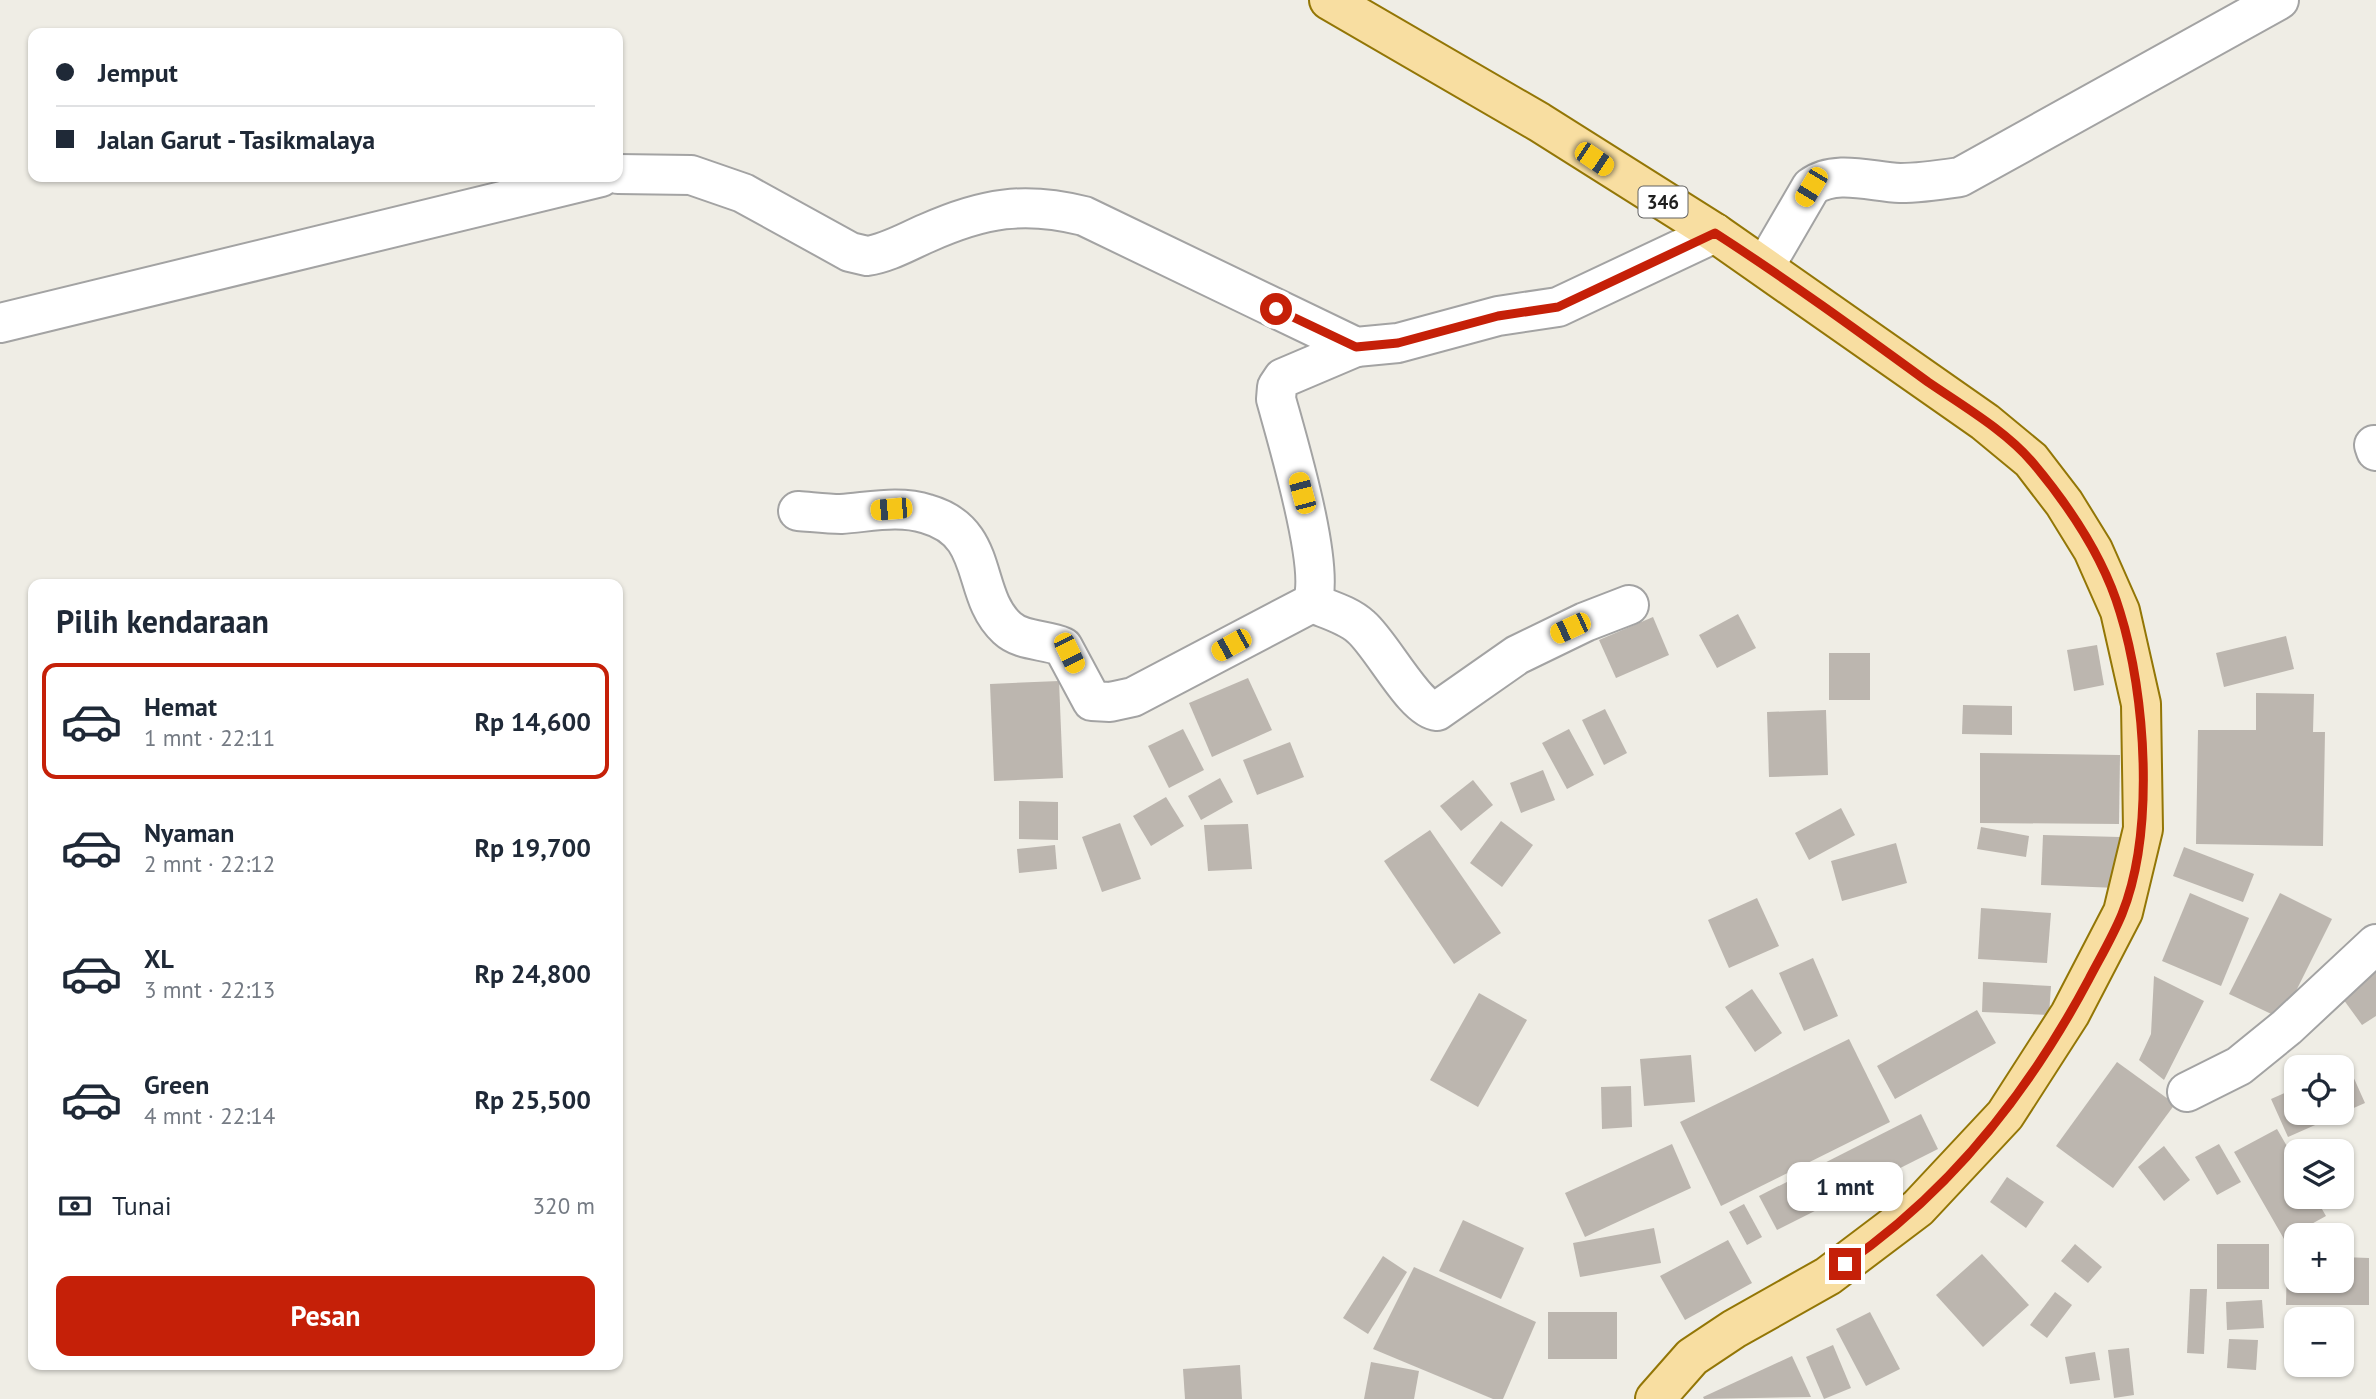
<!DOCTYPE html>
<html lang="id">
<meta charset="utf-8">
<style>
body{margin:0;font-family:"PT Sans",sans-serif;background:#f6f6f7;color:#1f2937;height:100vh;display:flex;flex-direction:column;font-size:26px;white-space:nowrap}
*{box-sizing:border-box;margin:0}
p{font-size:23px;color:#747a83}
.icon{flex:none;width:38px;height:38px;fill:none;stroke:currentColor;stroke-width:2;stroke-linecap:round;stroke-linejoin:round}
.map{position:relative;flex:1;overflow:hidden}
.drawer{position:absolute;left:28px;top:579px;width:595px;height:791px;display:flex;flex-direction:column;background:#fff;border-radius:14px;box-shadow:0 2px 5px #0004}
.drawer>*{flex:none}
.top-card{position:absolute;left:28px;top:28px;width:595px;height:154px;border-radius:14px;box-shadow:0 2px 5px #0004;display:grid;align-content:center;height:154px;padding:0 28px;background:#fff}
.fabs{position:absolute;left:2284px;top:1055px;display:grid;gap:14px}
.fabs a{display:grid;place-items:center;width:70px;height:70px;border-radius:14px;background:#fff;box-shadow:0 2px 5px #0004;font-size:35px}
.end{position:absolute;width:32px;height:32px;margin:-16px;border:9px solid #c52008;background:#fff;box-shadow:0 0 0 4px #fff}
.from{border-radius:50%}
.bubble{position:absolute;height:49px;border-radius:14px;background:#fff;box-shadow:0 2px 5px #0004;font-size:23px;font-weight:600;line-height:49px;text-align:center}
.car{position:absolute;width:21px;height:42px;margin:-21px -10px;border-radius:9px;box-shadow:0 0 5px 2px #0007;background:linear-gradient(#f5c518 24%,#345 0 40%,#f5c518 0 76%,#345 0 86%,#f5c518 0)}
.top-card b{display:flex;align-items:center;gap:24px;height:66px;font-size:26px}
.top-card b+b{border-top:2px solid #e0e1e3}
.top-card i{width:18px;height:18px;background:#1f2937}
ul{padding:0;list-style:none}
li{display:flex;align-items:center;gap:21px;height:116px;margin:0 14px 10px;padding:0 14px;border:4px solid transparent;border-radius:14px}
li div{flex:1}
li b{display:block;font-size:26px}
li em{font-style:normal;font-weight:600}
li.current{border-color:#c52008}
li>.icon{width:63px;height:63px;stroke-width:1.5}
h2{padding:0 28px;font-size:32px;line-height:84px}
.pay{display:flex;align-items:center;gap:18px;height:77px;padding:0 28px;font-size:26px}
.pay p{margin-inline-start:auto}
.cta{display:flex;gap:14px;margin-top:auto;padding:14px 28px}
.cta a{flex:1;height:80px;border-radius:14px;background:#c52008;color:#fff;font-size:28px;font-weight:600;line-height:80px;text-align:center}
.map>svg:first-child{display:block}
.building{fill:#bcb6af}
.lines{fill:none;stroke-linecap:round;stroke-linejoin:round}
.minor-casing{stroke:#a3a3a3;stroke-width:42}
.primary-casing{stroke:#937606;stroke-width:42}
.minor{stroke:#fff;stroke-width:38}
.primary{stroke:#f8dea1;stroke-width:38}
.route{stroke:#c52008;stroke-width:9}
.labels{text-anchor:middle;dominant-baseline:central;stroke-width:7;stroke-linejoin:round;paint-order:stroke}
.shield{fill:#fff;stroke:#626262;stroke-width:2}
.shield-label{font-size:19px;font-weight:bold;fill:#1f1f1f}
</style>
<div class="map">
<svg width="2376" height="1399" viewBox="0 0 2376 1399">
<rect width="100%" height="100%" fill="#efede5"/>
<g class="building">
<path d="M1738,614L1756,648L1717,668L1699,635Z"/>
<path d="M1653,617L1669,655L1616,678L1599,640Z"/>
<path d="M2286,636L2294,669L2224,687L2216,653Z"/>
<path d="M2097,645L2104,685L2074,691L2067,650Z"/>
<rect x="1829" y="653" width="41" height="47"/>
<path d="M1248,678L1272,730L1212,757L1189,703Z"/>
<path d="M1059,681L1063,778L994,781L990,684Z"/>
<path d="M2256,693L2314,694L2313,732H2325L2323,846L2196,844L2198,730H2256Z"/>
<path d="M1963,705L2012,706V735L1962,734Z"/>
<path d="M1605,709L1627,753L1604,765L1582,720Z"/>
<path d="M1826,710L1828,775L1769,777L1767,712Z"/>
<path d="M1183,729L1204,770L1169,788L1148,746Z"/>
<path d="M1569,729L1594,775L1567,789L1542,743Z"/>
<path d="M1290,742L1304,777L1257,795L1243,760Z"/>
<path d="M1980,753L2120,755L2119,824L1980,823Z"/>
<path d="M1543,770L1555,800L1521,813L1510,783Z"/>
<path d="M1220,778L1233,802L1201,820L1188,796Z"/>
<path d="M1473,780L1493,805L1461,831L1440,806Z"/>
<path d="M1166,797L1184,826L1151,846L1133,816Z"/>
<path d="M1019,801L1058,802V840L1019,839Z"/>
<path d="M1841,808L1855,835L1809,860L1795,833Z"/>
<path d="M1501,821L1533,845L1502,887L1470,863Z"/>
<path d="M1120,823L1141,879L1102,892L1082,837Z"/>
<path d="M1248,824L1252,869L1208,871L1204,825Z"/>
<path d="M1981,827L2029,836L2026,857L1977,849Z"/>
<path d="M1430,830L1501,933L1454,964L1384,861Z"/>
<path d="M2043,835L2120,837L2118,888L2041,885Z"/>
<path d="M1896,843L1907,883L1842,901L1831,861Z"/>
<path d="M1055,845L1057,869L1019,873L1017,849Z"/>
<path d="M2184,847L2254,874L2243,902L2173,876Z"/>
<path d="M2190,893L2249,918L2221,986L2162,961Z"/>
<path d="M2280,893L2332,919L2282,1019L2229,994Z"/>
<path d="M1757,898L1779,946L1729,968L1708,920Z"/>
<path d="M1981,908L2051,913L2047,963L1978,959Z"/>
<path d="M1813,958L1838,1016L1804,1031L1779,973Z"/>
<path d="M2376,966V1016L2362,1025L2338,992Z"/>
<path d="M2154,976L2204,1001L2164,1080L2139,1060L2151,1034Z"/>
<path d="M1983,982L2051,986L2049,1015L1982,1012Z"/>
<path d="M1752,989L1782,1033L1755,1052L1725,1007Z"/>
<path d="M1479,993L1527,1020L1478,1107L1430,1080Z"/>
<path d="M1977,1010L1996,1043L1895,1099L1877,1066Z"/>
<path d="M1849,1039L1890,1122L1721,1206L1680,1122Z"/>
<path d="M1691,1055L1695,1102L1644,1106L1640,1059Z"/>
<path d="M2117,1062L2175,1104L2113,1188L2056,1146Z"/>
<path d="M2348,1065L2365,1103L2288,1137L2271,1099L2296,1088V1113H2342V1067Z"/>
<path d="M1631,1086L1632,1127L1602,1129L1601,1087Z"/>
<path d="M1921,1114L1938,1149L1777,1230L1759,1196Z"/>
<path d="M2277,1129L2296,1162V1197H2315L2326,1216L2284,1239L2234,1152Z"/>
<path d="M1672,1144L1691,1188L1585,1237L1565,1193Z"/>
<path d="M2219,1144L2241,1182L2217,1195L2195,1157Z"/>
<path d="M2164,1146L2190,1180L2164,1201L2138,1167Z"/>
<path d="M2007,1177L2044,1202L2026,1228L1990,1202Z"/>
<path d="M1744,1204L1762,1237L1747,1245L1729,1212Z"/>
<path d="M1463,1220L1524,1248L1501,1299L1439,1271Z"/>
<path d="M1654,1228L1661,1263L1580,1277L1573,1243Z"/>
<path d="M1728,1240L1752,1283L1685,1320L1660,1276Z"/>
<path d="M2075,1244L2102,1267L2088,1283L2061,1261Z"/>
<rect x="2217" y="1244" width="52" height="45"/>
<path d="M1982,1254L2029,1305L1983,1347L1936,1295Z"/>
<path d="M1383,1256L1407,1272L1368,1334L1343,1318Z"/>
<path d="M2287,1257H2296V1281H2342V1257L2369,1258V1305H2286Z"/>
<path d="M1414,1267L1536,1322L1503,1399H1493L1373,1349Z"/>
<path d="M2190,1289H2207L2204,1354L2187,1353Z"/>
<path d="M2055,1292L2072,1305L2047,1338L2030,1325Z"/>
<path d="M2262,1300L2264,1328L2227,1330L2226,1302Z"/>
<rect x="1548" y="1312" width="69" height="47"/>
<path d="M1870,1312L1900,1369L1866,1386L1836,1329Z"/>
<path d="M2229,1339L2258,1340L2256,1370L2227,1368Z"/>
<path d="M1833,1345L1851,1388L1824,1399L1806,1357Z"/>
<path d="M2129,1348L2134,1395L2114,1398L2108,1350Z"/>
<path d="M2095,1352L2100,1380L2070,1384L2065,1357Z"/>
<path d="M1792,1356L1811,1397L1704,1399L1703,1397Z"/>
<path d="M1371,1362L1419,1371L1414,1399H1364Z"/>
<path d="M1240,1365L1242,1399H1185L1183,1369Z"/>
</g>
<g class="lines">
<g class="minor-casing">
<g id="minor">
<path d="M618,174L691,175L743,193L850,252L867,256C888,253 908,241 927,233C983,208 1024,201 1084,216L1356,347L1398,343L1498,316L1558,307L1715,233"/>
<path d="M1765,266L1811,187C1835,169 1872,182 1900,183C1921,183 1940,180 1960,177L2279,0"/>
<path d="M0,323L601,177"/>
<path d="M2374,445L2376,451"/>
<path d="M798,511C812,512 827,514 841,514C870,512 899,505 927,514C991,532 970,594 1007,628C1022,642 1045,639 1063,647L1092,701L1110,702L1133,697L1312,603C1326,568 1287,439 1276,399L1277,387L1283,378L1356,347"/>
<path d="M1312,603C1329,610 1348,615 1361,627C1382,645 1414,709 1437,711L1517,655L1585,622L1629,605"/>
<path d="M2187,1092L2239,1066L2287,1027L2376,944"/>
</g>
</g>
<g class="primary-casing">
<path id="primary" d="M1329,0L1539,122L1715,233L1985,422L2031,460L2064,503L2093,550L2120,611L2141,704L2143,829L2123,912L2070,1014L2005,1115L1918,1208L1828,1276L1734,1329L1692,1357L1655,1399"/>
</g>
<use href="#minor" class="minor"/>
<use href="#primary" class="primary"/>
</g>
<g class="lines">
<path class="route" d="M1276,309L1356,347L1398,343L1498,316L1558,307L1715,233C1788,280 1858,331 1928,382C1963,406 2006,431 2033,463C2069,506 2104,558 2120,612C2146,695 2155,832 2122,914C2113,936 2100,958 2089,979C2029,1092 1951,1191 1845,1264"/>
</g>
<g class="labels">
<rect class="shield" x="1638.5" y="186.5" width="49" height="31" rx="5"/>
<g class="shield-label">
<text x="1663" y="202">346</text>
</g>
</g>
</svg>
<div class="fabs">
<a><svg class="icon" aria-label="locate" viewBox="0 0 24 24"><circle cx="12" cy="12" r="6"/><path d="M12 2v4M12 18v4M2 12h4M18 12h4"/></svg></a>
<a><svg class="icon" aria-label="layers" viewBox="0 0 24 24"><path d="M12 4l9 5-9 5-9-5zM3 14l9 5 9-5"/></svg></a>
<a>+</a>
<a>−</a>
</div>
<i class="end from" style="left:1276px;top:309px"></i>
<i class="end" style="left:1845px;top:1264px"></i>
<div class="bubble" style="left:1787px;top:1162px;width:116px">1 mnt</div>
<i class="car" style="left:1594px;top:159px;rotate:124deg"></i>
<i class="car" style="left:1811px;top:187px;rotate:211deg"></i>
<i class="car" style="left:1302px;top:493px;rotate:345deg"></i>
<i class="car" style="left:891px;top:509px;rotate:265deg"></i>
<i class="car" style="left:1570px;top:628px;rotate:245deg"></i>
<i class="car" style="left:1231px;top:645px;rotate:241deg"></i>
<i class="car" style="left:1069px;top:653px;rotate:154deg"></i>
<div class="top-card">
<b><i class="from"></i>Jemput</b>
<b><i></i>Jalan Garut - Tasikmalaya</b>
</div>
<section class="drawer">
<h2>Pilih kendaraan</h2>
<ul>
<li class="current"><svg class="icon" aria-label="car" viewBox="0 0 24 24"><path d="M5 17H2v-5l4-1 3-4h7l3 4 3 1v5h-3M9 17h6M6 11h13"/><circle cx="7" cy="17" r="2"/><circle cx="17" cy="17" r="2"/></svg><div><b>Hemat</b><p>1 mnt · 22:11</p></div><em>Rp 14,600</em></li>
<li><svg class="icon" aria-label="car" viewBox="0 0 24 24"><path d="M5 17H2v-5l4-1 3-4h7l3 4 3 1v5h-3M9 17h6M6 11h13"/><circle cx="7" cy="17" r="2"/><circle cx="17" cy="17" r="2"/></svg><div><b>Nyaman</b><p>2 mnt · 22:12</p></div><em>Rp 19,700</em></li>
<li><svg class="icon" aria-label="car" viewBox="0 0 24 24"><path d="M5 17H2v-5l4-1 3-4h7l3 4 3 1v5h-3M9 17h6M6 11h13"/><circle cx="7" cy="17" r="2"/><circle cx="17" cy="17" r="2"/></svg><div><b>XL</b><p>3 mnt · 22:13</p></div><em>Rp 24,800</em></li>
<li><svg class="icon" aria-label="car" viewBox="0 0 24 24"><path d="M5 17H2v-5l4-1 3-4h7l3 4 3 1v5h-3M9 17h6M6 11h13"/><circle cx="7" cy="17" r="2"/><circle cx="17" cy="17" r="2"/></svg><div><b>Green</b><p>4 mnt · 22:14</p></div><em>Rp 25,500</em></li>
</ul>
<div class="pay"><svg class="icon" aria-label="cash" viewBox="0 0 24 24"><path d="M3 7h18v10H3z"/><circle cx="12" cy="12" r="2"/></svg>Tunai<p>320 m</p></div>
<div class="cta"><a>Pesan</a></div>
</section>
</div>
